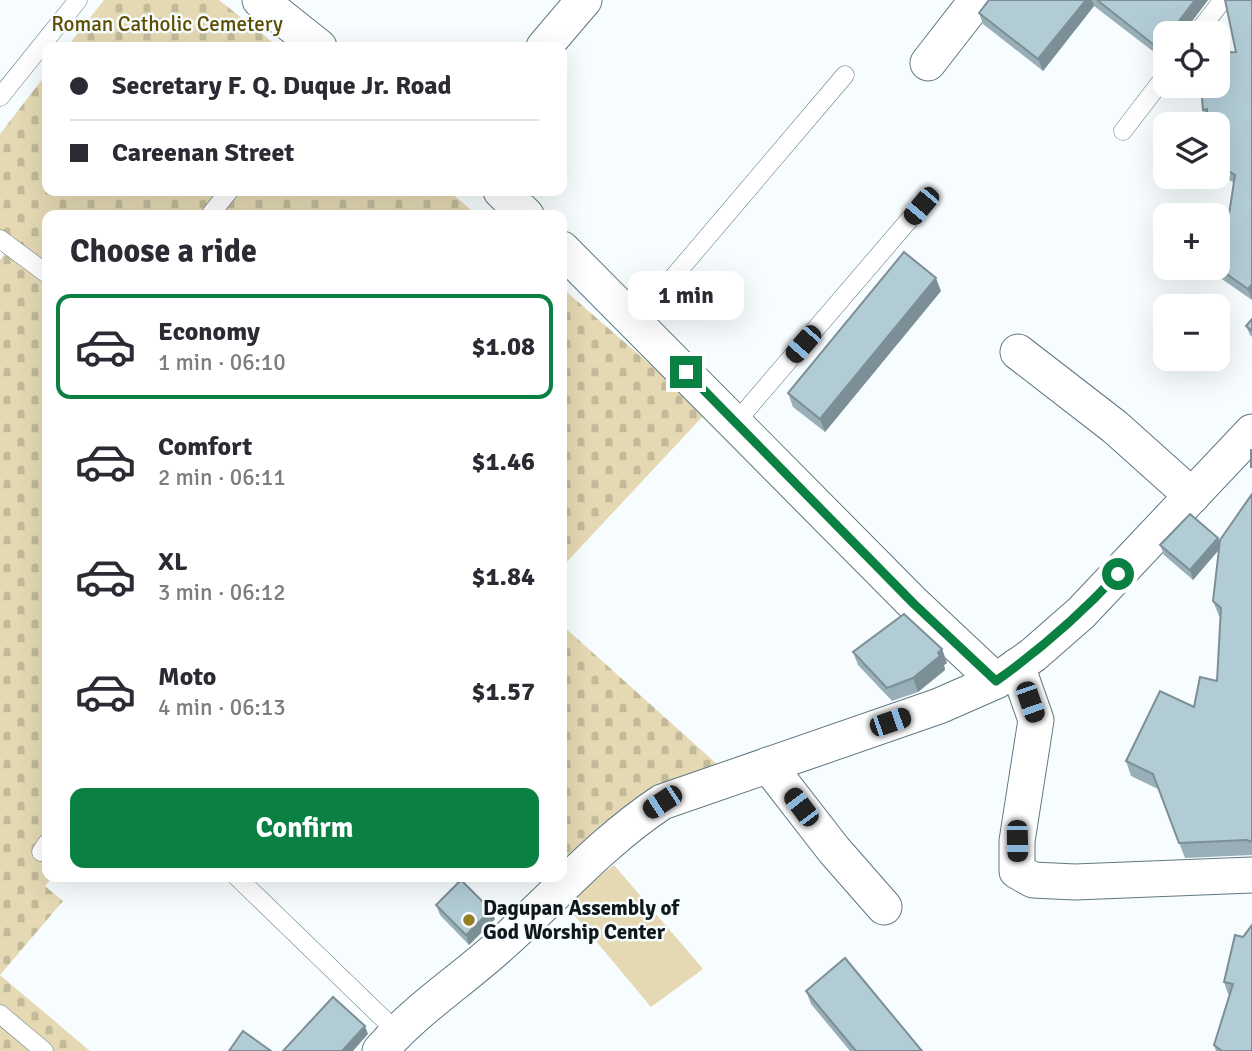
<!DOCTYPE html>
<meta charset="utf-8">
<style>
body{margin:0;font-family:Signika,sans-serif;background:#f2f2f3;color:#2b2b33;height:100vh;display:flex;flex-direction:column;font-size:26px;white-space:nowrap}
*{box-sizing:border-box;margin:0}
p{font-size:23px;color:#7c7c81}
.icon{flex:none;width:38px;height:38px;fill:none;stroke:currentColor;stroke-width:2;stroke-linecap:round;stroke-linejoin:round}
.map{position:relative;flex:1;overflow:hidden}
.drawer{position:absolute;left:42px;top:210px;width:525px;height:672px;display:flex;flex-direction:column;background:#fff;border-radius:14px;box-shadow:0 7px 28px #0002}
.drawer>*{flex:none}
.hud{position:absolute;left:42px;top:42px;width:525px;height:154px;border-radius:14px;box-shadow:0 7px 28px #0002;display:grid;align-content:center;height:154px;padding:0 28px;background:#fff}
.fabs{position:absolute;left:1153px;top:21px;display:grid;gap:14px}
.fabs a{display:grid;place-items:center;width:77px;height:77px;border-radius:14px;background:#fff;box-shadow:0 7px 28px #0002;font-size:35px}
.end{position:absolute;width:32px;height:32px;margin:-16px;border:9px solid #0b8043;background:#fff;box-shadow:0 0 0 4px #fff}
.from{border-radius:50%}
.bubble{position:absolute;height:49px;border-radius:14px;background:#fff;box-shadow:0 7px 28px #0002;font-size:23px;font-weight:700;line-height:49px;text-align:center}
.car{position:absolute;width:21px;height:42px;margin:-21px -10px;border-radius:9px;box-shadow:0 0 5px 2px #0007;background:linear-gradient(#222 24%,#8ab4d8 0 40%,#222 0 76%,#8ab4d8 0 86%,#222 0)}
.hud b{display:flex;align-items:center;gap:24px;height:66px;font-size:26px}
.hud b+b{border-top:2px solid #e1e1e2}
.hud i{width:18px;height:18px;background:#2b2b33}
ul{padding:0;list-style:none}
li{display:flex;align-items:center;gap:21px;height:105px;margin:0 14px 10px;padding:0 14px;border:4px solid transparent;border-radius:14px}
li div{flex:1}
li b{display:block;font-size:26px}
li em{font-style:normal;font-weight:700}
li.on{border-color:#0b8043}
li>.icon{width:63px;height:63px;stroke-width:1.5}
h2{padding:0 28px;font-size:32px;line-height:84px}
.action{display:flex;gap:14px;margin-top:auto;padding:14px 28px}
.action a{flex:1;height:80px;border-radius:14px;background:#0b8043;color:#fff;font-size:28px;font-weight:700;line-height:80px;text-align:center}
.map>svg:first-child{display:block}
.cemetery{fill:url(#cemetery-stones)}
.pitch{fill:#e4d9b3}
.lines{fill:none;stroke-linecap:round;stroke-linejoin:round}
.lane-casing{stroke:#607880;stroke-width:19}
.street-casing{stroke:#607880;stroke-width:37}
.lane{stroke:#fff;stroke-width:18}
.street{stroke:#fff;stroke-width:35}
.wall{fill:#99afb8}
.shaded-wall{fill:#7d8f96}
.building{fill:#b2ccd6;stroke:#7d8f96;stroke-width:2}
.route{stroke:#0b8043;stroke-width:9}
.poi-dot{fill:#957e25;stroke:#f7fcfe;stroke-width:2.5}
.labels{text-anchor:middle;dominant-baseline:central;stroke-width:5;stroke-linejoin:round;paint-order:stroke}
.park-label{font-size:21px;fill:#5f4e00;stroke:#f7fcfe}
.poi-label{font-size:21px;font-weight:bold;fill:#0f181c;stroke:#f7fcfe;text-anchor:start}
</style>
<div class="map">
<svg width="1252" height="1051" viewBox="0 0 1252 1051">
<defs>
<pattern id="cemetery-stones" width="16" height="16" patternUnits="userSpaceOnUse" patternTransform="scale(1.75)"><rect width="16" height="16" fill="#e4d9b3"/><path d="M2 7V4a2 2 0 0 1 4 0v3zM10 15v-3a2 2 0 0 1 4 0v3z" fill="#c2ba99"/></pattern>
</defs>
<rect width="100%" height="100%" fill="#f7fcfe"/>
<g class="cemetery">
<path d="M104,0H219L279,47H67Z"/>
<path d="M47,73V191H449L477,215H47V877H53L45,886L63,901L0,975L90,1051H0V260L8,249L0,242V134Z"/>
<path d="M562,288L706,413L562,567Z"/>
<path d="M562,625L718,765L562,874Z"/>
</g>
<path class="pitch" d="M614,865L703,969L651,1007L565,904Z"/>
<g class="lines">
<g class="lane-casing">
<g id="lane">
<path d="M1197,33L1223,0"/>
<path d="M0,97L78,0"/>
<path d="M1123,131L1166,75"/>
<path d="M210,215L229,191"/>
<path d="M0,239L47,274"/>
<path d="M636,321L845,75"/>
<path d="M736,422L921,206"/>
<path d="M41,852L47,843"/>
<path d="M237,877L397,1032"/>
<path d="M0,1014L44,1051"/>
</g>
</g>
<g class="street-casing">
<g id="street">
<path d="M260,0L319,47"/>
<path d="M544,47L584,0"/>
<path d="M928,63L977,0"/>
<path d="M501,191L526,215"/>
<path d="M562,249L914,604L996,681"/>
<path d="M1018,352L1115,427L1192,496"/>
<path d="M1017,666L1036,720L1017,841V871L1033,880L1075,882L1252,875"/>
<path d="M768,765L834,850L884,907"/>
<path d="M380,1051C417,1008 464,979 505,941C557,894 603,841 662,802L939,706L996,681L1033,655L1081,613L1252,432"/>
</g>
</g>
<use href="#lane" class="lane"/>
<use href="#street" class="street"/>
</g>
<g class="wall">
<path d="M989,0H1208L1183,33H1166V56L1163,59L1094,6L1043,71L983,24L979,13Z"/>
<path d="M1252,0V300L1209,270L1208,268H1218L1227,228L1234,183L1218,173V124L1207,121L1203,110L1236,52Z"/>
<path d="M941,291L825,432L793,407L788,393Z"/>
<path d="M1252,319V337L1250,335L1246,326Z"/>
<path d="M1252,494V855L1185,858L1158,789L1131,776L1126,761L1194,707L1217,681L1221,618L1219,616L1213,601L1219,550L1193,580L1164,555L1160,545L1218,538L1220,542Z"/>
<path d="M942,649L947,663L944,665L945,670L918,692L892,701L858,665L853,652Z"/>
<path d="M436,905L495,919L469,945L440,915Z"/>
<path d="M1243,937L1252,1051H1216L1214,1045L1230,994H1228L1224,982Z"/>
<path d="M806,991L922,1051H850L811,1004Z"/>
</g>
<g class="shaded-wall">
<path d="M1086,0H1092L1094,6L1043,71L1038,59Z"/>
<path d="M1195,0H1208L1183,33H1170Z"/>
<path d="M1166,39V56L1163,59L1158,48Z"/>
<path d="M936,278L941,291L825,432L820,419Z"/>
<path d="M1252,284V300L1248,289Z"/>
<path d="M1218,538L1221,547L1193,580L1190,570Z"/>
<path d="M942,649L947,663L944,665L945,670L918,692L913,678Z"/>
<path d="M491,910L495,919L469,945L466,935Z"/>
<path d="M365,1026L368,1034L353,1051H342Z"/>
</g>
<g class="building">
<path d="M989,0H1086L1038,59L979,13Z"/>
<path d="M1097,0H1195L1170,33H1166V39L1158,48Z"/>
<path d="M1225,0H1252V284L1248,289L1218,268V241L1227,228L1235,175L1218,164V124H1207V109L1203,110L1201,86H1218V53L1236,52Z"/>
<path d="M904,252L936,278L820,419L788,393Z"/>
<path d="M1252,319V331L1246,326Z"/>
<path d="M1251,449L1252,467H1251Z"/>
<path d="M1252,494V842L1247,840L1179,843L1153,774L1126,761L1160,691L1194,707L1200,677L1217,681L1221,608L1213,601L1220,540Z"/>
<path d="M1190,514L1218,538L1190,570L1160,545Z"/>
<path d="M904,614L942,649L938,653L940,656L913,678L887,688L853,652Z"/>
<path d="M461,880L491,910L466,935L436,905Z"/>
<path d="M1252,925V1051H1222L1214,1045L1233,984L1224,982L1235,935L1243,937Z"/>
<path d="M845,958L922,1051H856L806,991Z"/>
<path d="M333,997L365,1026L342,1051H283Z"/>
<path d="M243,1031L271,1051H229Z"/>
</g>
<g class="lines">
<path class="route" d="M686,372L914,604L996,681C1041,649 1081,614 1118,574"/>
</g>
<circle class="poi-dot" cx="469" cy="920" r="7"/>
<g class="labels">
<g class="park-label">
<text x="167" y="24">Roman Catholic Cemetery</text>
</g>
<g class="poi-label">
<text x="483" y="908">Dagupan Assembly of<tspan x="483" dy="24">God Worship Center</tspan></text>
</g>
</g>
</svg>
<div class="fabs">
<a><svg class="icon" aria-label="locate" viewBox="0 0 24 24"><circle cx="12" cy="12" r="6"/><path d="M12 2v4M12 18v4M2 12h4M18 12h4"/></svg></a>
<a><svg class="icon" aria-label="layers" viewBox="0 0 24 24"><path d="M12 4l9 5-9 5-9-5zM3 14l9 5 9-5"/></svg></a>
<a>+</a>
<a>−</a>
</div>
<i class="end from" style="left:1118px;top:574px"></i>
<i class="end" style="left:686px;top:372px"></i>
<div class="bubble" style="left:628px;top:271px;width:116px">1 min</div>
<i class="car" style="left:921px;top:206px;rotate:220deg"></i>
<i class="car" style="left:803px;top:344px;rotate:221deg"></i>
<i class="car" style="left:1030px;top:702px;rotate:161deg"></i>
<i class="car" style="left:890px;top:722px;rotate:71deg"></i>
<i class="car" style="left:662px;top:802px;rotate:237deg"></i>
<i class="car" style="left:801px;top:807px;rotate:323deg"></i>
<i class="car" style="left:1017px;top:841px;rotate:179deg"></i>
<div class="hud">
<b><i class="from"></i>Secretary F. Q. Duque Jr. Road</b>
<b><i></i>Careenan Street</b>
</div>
<section class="drawer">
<h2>Choose a ride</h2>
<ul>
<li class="on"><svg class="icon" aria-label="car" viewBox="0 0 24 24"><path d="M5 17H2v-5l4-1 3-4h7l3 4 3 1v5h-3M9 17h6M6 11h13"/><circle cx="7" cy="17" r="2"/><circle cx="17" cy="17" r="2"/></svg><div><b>Economy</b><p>1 min · 06:10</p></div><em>$1.08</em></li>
<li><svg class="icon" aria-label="car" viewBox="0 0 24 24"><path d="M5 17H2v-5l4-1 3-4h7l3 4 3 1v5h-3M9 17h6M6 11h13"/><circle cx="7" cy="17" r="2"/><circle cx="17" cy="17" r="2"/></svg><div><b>Comfort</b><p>2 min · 06:11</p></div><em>$1.46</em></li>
<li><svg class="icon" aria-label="car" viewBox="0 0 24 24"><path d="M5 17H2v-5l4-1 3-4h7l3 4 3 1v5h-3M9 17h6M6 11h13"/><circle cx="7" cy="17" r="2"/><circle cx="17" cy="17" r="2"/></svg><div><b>XL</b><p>3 min · 06:12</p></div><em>$1.84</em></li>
<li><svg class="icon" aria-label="car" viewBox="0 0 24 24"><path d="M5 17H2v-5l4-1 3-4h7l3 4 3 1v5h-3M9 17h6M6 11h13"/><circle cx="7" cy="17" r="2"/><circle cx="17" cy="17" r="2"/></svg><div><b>Moto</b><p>4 min · 06:13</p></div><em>$1.57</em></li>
</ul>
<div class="action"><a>Confirm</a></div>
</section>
</div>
